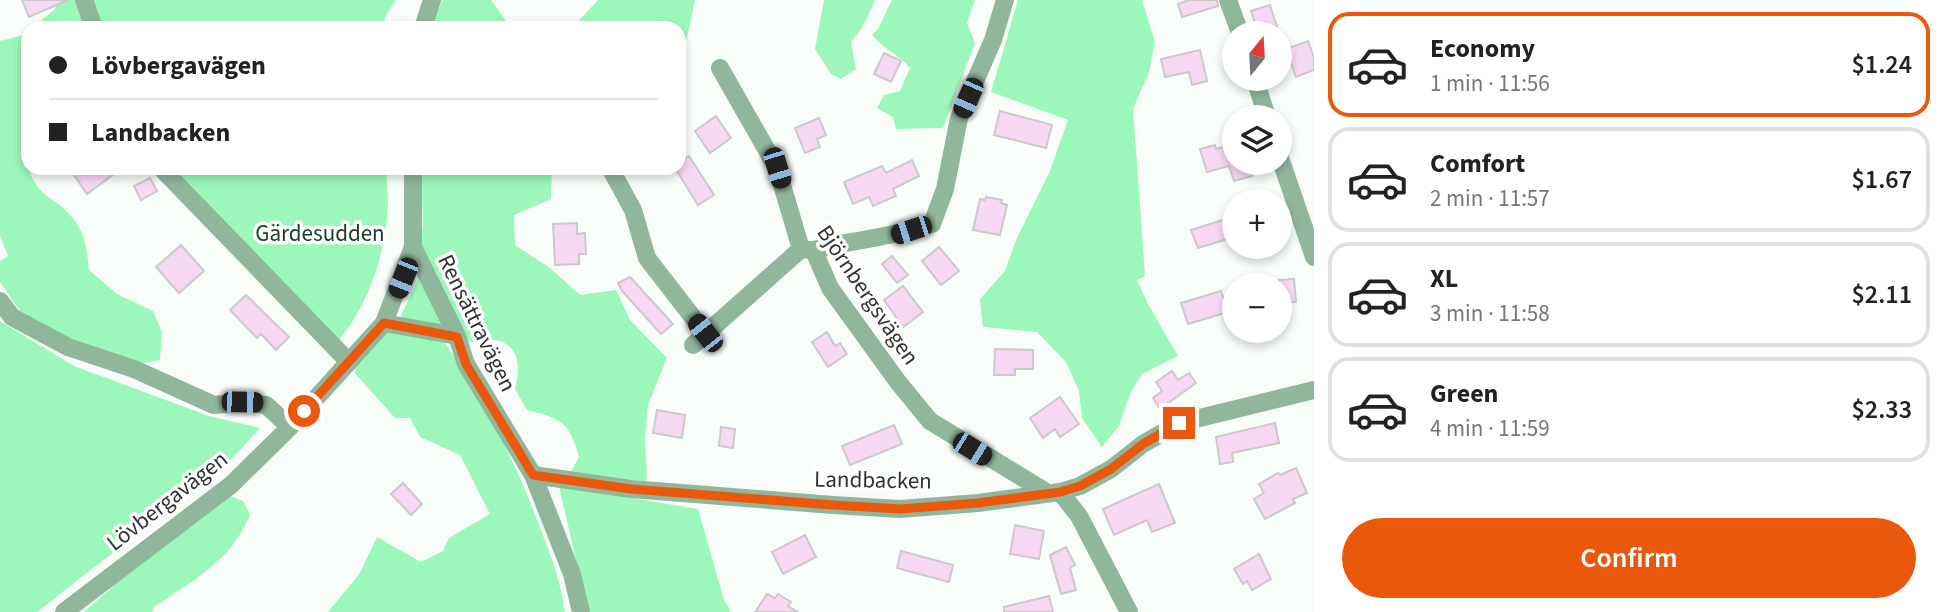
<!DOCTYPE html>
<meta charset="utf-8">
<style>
body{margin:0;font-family:"Source Sans 3",sans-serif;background:#f6f6f6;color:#222;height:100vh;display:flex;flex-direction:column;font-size:26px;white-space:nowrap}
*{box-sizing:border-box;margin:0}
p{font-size:23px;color:#767676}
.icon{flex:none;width:38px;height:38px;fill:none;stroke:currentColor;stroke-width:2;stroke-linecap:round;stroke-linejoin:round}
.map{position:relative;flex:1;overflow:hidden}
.panel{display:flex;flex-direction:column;background:#fff;width:630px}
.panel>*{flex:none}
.top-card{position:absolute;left:21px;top:21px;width:665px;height:154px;border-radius:21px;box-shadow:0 4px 10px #0003;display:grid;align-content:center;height:154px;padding:0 28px;background:#fff}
.needle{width:46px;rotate:18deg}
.controls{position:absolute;left:1222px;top:21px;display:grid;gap:14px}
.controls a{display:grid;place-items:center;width:70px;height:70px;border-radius:50%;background:#fff;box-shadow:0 4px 10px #0003;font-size:35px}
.end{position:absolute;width:32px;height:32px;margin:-16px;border:9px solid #ea580c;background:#fff;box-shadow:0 0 0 4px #fff}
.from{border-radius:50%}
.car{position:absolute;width:21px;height:42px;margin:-21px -10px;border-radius:9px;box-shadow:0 0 5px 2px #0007;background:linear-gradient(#222 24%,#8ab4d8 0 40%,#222 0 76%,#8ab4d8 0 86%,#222 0)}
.top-card b{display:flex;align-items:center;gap:24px;height:66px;font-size:26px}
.top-card b+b{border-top:2px solid #e0e0e0}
.top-card i{width:18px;height:18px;background:#222}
ul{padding:12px 0 0;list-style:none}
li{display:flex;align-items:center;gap:21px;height:105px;margin:0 14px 10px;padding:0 14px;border:4px solid #e0e0e0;border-radius:21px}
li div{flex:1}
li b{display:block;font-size:26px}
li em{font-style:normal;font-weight:600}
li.active{border-color:#ea580c}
li>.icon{width:63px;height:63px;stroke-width:1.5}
.cta{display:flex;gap:14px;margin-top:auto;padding:14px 28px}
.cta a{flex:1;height:80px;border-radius:42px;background:#ea580c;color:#fff;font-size:28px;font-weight:600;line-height:80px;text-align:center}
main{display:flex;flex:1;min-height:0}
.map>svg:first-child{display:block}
.green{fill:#9cf7ba}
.building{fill:#f7d8f3;stroke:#ccc8cb;stroke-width:2}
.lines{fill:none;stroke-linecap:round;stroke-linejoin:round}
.street{stroke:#90b69c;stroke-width:18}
.route{stroke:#ea580c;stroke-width:9}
.labels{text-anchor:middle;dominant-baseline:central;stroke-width:7;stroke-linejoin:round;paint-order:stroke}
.park-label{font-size:23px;fill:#194027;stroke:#fff}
.street-label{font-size:23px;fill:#303230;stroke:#fff}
</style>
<main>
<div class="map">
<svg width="1314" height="612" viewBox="0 0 1314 612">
<rect width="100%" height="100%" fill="#f8fdf9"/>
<g class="green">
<path d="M59,0H396L386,15L383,28H32L54,10Z"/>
<path d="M442,0H491L511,28H432Z"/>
<path d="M598,0H695L683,57H679V28H567L573,27Z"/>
<path d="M824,0H875L862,28L851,42L856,69L841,79L831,74L815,49Z"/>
<path d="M892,0H975L967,23L975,43L943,128L896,129L893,117L877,108L884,95L900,91L910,68C899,54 883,49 872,35L878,29Z"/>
<path d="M1018,0H1142L1155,42L1149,72L1133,109L1145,276L1137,280L1148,304L1178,356L1142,374L1130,394L1119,426L1102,447L1082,418L1079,391L1066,362L1037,332L983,327L980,299L1005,271L1016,240L1050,171L1068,120L991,92Z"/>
<path d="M28,34V168H31L29,170C40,199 51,194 69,214C85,230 87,249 89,270L117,294L153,311L162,332L160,360L140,364L56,333L20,311L0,282V261L8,256L0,235V41Z"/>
<path d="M163,168H386C387,184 389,202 387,218C383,263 365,310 336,344Z"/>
<path d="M421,168H552L551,199L514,215L515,245L550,268L580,295L616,290L630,320L667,358L648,405L645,439L647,481L569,475L579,457C570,423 561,418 527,410L515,389C519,372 522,349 500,341C492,338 476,342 467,342L420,245L423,224Z"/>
<path d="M421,273L445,325L400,318Z"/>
<path d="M0,321L74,366L209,416L260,428L228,463L37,612H0Z"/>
<path d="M391,330L445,343C485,401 514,459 539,525C551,557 560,577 565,612H328L360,573L377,537L421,562L443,551L449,538L490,514L460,455L420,437L410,418H395L354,372L369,345Z"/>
<path d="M559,486L698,509L724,600L731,612H588Z"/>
<path d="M230,496L243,501L250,514C234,559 192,581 154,607L152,612H84L126,575Z"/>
</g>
<g class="building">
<path d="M22,0H68L29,17Z"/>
<path d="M1189,0H1217L1218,6L1182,17L1178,4Z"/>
<path d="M1270,5L1277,27L1258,33L1251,11Z"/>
<path d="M1308,41L1314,58V70L1296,77L1286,49Z"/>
<path d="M1200,50L1207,81L1192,85L1189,72L1165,77L1161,59Z"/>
<path d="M884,53L901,61L891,82L874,74Z"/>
<path d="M1000,111L1052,125L1046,148L994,135Z"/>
<path d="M716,116L731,138L710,153L695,131Z"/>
<path d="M819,118L826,135L817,139L820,147L805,153L795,128Z"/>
<path d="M1234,144V163H1248L1252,176L1234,181L1229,166L1207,172L1200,149L1215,145L1216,149Z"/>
<path d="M689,156L714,195L698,205L675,168H679V162Z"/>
<path d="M912,160L919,176L893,189L896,196L873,206L869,197L853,204L844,182L882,166L886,173Z"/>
<path d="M83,168H122L87,194L74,175Z"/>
<path d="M150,178L157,191L141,200L134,186Z"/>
<path d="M986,197L1002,200L1001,203L1007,205L1000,235L973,230L980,199L985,200Z"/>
<path d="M1229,218L1234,237L1198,248L1191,230Z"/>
<path d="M577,223V234L585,233L586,254H579V264L555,265L553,224Z"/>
<path d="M181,245L204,271L179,293L156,267Z"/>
<path d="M939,247L959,271L941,285L922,261Z"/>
<path d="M892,256L908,275L897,283L882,264Z"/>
<path d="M630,277L673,324L661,334L622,291L618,283Z"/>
<path d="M1294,279L1296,302L1279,303V280Z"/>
<path d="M903,286L923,312L903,327L884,300Z"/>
<path d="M1221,291L1228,312L1188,324L1181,303Z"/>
<path d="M246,295L289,337L276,350L261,334L257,338L230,310Z"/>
<path d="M827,332L835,346L840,343L847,354L828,367L812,342Z"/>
<path d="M995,349L1033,350V369H1015V375H994Z"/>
<path d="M1172,371L1178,380L1189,373L1196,383L1160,409L1153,398L1162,391L1156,382Z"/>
<path d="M1060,397L1079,424L1060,437L1055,429L1043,438L1030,418Z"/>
<path d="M657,410L685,415L682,438L653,433Z"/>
<path d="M1275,423L1279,443L1232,453L1233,462L1220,464L1216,437Z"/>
<path d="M894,425L902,444L850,465L842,446Z"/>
<path d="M721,427L735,429L733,448L719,446Z"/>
<path d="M1296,468L1307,493L1293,499L1295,503L1265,519L1254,499L1264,493L1259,484L1278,473L1280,475Z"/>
<path d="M403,483L422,504L411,515L391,494Z"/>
<path d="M1159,484L1175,523L1152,532L1147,520L1114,535L1103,509Z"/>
<path d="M1015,525L1044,531L1039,559L1010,554Z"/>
<path d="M805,535L816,557L783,574L772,552Z"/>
<path d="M1066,547L1075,565L1070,568L1076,590L1061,594L1050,555Z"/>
<path d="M901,551L953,565L949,582L897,568Z"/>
<path d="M1259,554L1271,579L1252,590L1247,581L1243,584L1234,569Z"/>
<path d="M767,594L775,598L778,594L791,602L788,606L798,612H755Z"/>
<path d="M1049,596L1053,612H1004V607Z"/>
</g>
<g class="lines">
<g class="street">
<path d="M84,0L94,28"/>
<path d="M1228,0L1240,33"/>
<path d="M423,28L432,0"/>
<path d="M720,68L777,168L801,249C816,252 824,247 839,244C871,239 900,234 932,224L945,189L959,118L993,40L1005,0"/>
<path d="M1255,79L1267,117"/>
<path d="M1279,155L1314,257"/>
<path d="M161,168L349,362"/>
<path d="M610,168L633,210L647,258L705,333"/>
<path d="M413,247L457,336L466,364L533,475L572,574L581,612"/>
<path d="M814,251L830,288L898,382L930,421L1046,492"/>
<path d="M0,301L12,317L68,347L134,369L214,405L242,402L266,405L290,427"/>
<path d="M384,323L457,336"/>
<path d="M693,345L801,249"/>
<path d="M533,475L631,489L833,505L900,509L978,503L1060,492L1080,486L1111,469L1143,444L1179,423L1314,390"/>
<path d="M1060,492L1079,516L1129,612"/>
<path d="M64,612L231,485L290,427L384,323L413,247V168"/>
</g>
</g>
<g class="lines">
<path class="route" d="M304,411L384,323L457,337L466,364L533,475L631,489L833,505L900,509L978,503L1060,492L1080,486L1111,469L1143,444L1179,423"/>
</g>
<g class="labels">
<g class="park-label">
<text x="320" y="233">Gärdesudden</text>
</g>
<g class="street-label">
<text transform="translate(868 295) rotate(56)">Björnbergsvägen</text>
<text transform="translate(477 323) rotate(64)">Rensättravägen</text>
<text transform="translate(873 480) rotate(1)">Landbacken</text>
<text transform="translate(167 501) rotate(-38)">Lövbergavägen</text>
</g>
</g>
</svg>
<div class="controls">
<a><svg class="needle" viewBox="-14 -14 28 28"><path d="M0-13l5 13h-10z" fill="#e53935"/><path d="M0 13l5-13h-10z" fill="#767676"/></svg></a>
<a><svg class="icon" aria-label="layers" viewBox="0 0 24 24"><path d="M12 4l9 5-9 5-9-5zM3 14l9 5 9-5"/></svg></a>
<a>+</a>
<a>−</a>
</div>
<i class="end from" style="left:304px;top:411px"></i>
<i class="end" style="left:1179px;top:423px"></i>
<i class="car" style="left:968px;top:98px;rotate:204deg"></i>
<i class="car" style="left:777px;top:168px;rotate:163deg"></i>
<i class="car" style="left:911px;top:230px;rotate:252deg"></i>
<i class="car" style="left:403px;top:278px;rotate:202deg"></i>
<i class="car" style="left:705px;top:333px;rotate:322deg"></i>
<i class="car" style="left:242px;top:402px;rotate:91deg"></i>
<i class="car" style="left:972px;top:449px;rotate:122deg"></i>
<div class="top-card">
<b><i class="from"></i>Lövbergavägen</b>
<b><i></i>Landbacken</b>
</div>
</div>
<section class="panel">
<ul>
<li class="active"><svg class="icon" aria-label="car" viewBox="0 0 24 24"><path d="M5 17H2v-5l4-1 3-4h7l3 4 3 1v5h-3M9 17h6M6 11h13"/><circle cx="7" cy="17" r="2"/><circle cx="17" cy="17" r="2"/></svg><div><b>Economy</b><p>1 min · 11:56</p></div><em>$1.24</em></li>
<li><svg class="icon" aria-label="car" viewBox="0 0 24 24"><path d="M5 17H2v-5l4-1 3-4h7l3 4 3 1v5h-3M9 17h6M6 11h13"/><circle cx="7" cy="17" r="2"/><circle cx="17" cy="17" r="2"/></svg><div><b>Comfort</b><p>2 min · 11:57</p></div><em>$1.67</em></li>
<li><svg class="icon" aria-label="car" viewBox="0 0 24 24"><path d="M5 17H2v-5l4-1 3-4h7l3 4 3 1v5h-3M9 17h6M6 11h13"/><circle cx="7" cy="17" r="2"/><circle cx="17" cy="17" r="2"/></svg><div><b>XL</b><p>3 min · 11:58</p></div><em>$2.11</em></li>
<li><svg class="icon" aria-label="car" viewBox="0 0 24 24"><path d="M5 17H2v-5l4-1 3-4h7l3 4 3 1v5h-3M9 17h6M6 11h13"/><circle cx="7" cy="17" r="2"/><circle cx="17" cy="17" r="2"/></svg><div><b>Green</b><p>4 min · 11:59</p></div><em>$2.33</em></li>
</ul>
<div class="cta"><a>Confirm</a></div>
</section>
</main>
